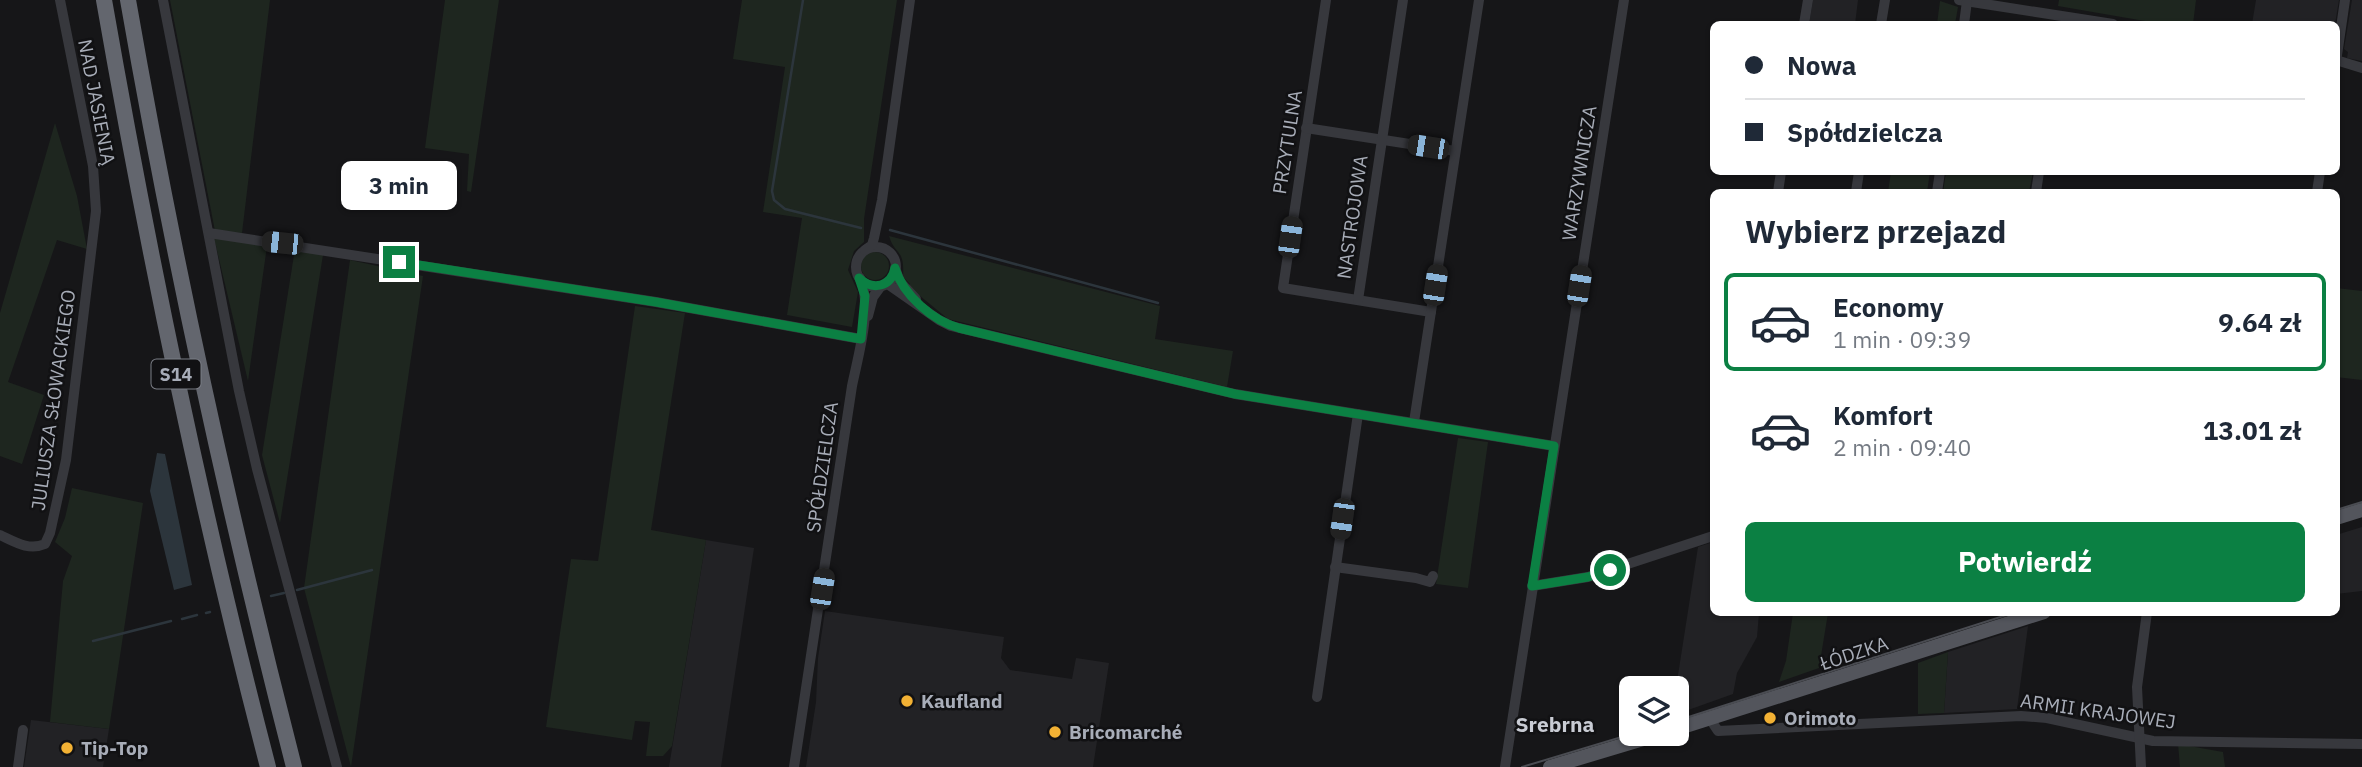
<!DOCTYPE html>
<html lang="pl">
<meta charset="utf-8">
<style>
body{margin:0;font-family:"IBM Plex Sans",sans-serif;background:#f6f6f7;color:#1f2937;height:100vh;display:flex;flex-direction:column;font-size:26px;white-space:nowrap}
*{box-sizing:border-box;margin:0}
p{font-size:23px;color:#747a83}
.icon{flex:none;width:38px;height:38px;fill:none;stroke:currentColor;stroke-width:2;stroke-linecap:round;stroke-linejoin:round}
.map{position:relative;flex:1;overflow:hidden}
.panel{position:absolute;left:1710px;top:189px;width:630px;height:427px;display:flex;flex-direction:column;background:#fff;border-radius:10px;box-shadow:0 2px 5px #0004}
.panel>*{flex:none}
.hud{position:absolute;left:1710px;top:21px;width:630px;height:154px;border-radius:10px;box-shadow:0 2px 5px #0004;display:grid;align-content:center;height:154px;padding:0 35px;background:#fff}
.buttons{position:absolute;left:1619px;top:676px;display:grid;gap:14px}
.buttons a{display:grid;place-items:center;width:70px;height:70px;border-radius:10px;background:#fff;box-shadow:0 2px 5px #0004;font-size:35px}
.end{position:absolute;width:32px;height:32px;margin:-16px;border:9px solid #0b8043;background:#fff;box-shadow:0 0 0 4px #fff}
.from{border-radius:50%}
.bubble{position:absolute;height:49px;border-radius:10px;background:#fff;box-shadow:0 2px 5px #0004;font-size:23px;font-weight:800;line-height:49px;text-align:center}
.car{position:absolute;width:21px;height:42px;margin:-21px -10px;border-radius:9px;box-shadow:0 0 5px 2px #0007;background:linear-gradient(#222 24%,#8ab4d8 0 40%,#222 0 76%,#8ab4d8 0 86%,#222 0)}
.hud b{display:flex;align-items:center;gap:24px;height:66px;font-size:26px}
.hud b+b{border-top:2px solid #e0e1e3}
.hud i{width:18px;height:18px;background:#1f2937}
ul{padding:0;list-style:none}
li{display:flex;align-items:center;gap:21px;height:98px;margin:0 14px 10px;padding:0 21px;border:4px solid transparent;border-radius:10px}
li div{flex:1}
li b{display:block;font-size:26px}
li em{font-style:normal;font-weight:800}
li.active{border-color:#0b8043}
li>.icon{width:63px;height:63px;stroke-width:1.5}
h2{padding:0 35px;font-size:32px;line-height:84px}
.cta{display:flex;gap:14px;margin-top:auto;padding:14px 35px}
.cta a{flex:1;height:80px;border-radius:10px;background:#0b8043;color:#fff;font-size:28px;font-weight:800;line-height:80px;text-align:center}
.map>svg:first-child{display:block}
.built{fill:#222225}
.green{fill:#1e261f}
.water{fill:#2c353c}
.lines{fill:none;stroke-linecap:round;stroke-linejoin:round}
.stream{stroke:#2c353c;stroke-width:2.5}
.minor{stroke:#37383d;stroke-width:10}
.major{stroke:#53555c;stroke-width:14}
.highway{stroke:#63666e;stroke-width:16}
.tram{stroke:#4a4c52;stroke-width:2}
.route{stroke:#0b8043;stroke-width:9}
.poi-dot{fill:#f2b134;stroke:#111113;stroke-width:2.5}
.labels{text-anchor:middle;dominant-baseline:central;stroke-width:5;stroke-linejoin:round;paint-order:stroke}
.shield{fill:#111113;stroke:#7b7e86;stroke-width:2}
.shield-label{font-size:18px;font-weight:bold;fill:#a8adb8}
.street-label{font-size:19px;fill:#a8adb8;stroke:#111113}
.poi-label{font-size:19px;font-weight:bold;fill:#a8adb8;stroke:#111113;text-anchor:start}
.neighbourhood-label{font-size:21px;font-weight:bold;fill:#c9ccd4;stroke:#111113}
</style>
<div class="map">
<svg width="2362" height="767" viewBox="0 0 2362 767">
<rect width="100%" height="100%" fill="#161618"/>
<g class="built">
<path d="M1813,0H1858L1855,24H1809Z"/>
<path d="M2256,0H2339L2335,24H2252Z"/>
<path d="M2352,0H2362V61L2347,58L2348,52L2344,49Z"/>
<path d="M2362,527V591L2336,594V535Z"/>
<path d="M706,540L754,548L721,767H669Z"/>
<path d="M1713,542V612L1759,613L1757,637L1737,673L1733,694L1677,714L1676,688L1698,547Z"/>
<path d="M825,611L1004,637L1001,658L1010,670L1072,679L1076,658L1109,663L1093,767H806L816,702L818,658Z"/>
<path d="M2028,626L2017,709L1944,713L1948,652Z"/>
<path d="M31,720L109,729L103,767H24Z"/>
</g>
<g class="green">
<path d="M170,0H270L242,233L215,231Z"/>
<path d="M445,0H499L471,192L467,191L469,154L425,148Z"/>
<path d="M742,0H897L864,219V242L854,251L848,270L858,292L852,327L787,315L802,218L763,212L785,67L733,59Z"/>
<path d="M2059,0H2196L2193,24H2162L2058,6Z"/>
<path d="M1940,1L1958,7L1955,24H1937Z"/>
<path d="M55,123L77,196L87,249L57,240L8,382L44,395L22,464L0,456V313Z"/>
<path d="M1891,172H1930L1927,192H1888Z"/>
<path d="M1946,172H2033L2029,192H1943Z"/>
<path d="M889,236L1160,306L1155,339L1233,351L1227,387L948,319L908,286L910,284L903,277C905,248 895,256 889,236Z"/>
<path d="M214,238L267,246L248,381Z"/>
<path d="M295,249L323,255L280,523L262,455Z"/>
<circle cx="875" cy="266" r="14"/>
<path d="M350,260L423,276L351,767L304,588Z"/>
<path d="M2336,288L2362,291V380L2336,377Z"/>
<path d="M635,306L685,313L651,530L706,540L672,746L663,756H646L650,722L635,721L632,740L546,727L571,559L598,561Z"/>
<path d="M1458,438L1488,442L1468,588L1436,584Z"/>
<path d="M72,488L143,503L109,729L50,722L63,581L72,556L55,542L65,518Z"/>
<path d="M1793,613H1828L1819,668L1779,682L1786,661Z"/>
<path d="M1948,652L1944,713L1918,714V663Z"/>
<path d="M2178,744L2223,752L2225,767H2180Z"/>
</g>
<path class="water" d="M157,453L165,454L192,585L174,590L150,491Z"/>
<g class="lines">
<g class="stream">
<path d="M803,0L772,191L774,200L785,209L861,228"/>
<path d="M890,230L1158,303"/>
<path d="M297,590L372,570"/>
<path d="M271,596L284,593"/>
<path d="M206,613L210,612"/>
<path d="M182,619L197,615"/>
<path d="M93,641L171,621"/>
</g>
<g class="minor">
<path d="M163,0L239,391L257,469L337,767"/>
<path d="M1326,0L1283,288L1431,312"/>
<path d="M1959,0L2113,24"/>
<path d="M1804,24L1808,0"/>
<path d="M1881,24L1885,0"/>
<path d="M1964,24L1967,1"/>
<path d="M2336,60L2362,68"/>
<path d="M2336,62L2345,0"/>
<path d="M1306,128L1455,151"/>
<path d="M1778,192L1781,172"/>
<path d="M1856,192L1859,172"/>
<path d="M1937,192L1940,172"/>
<path d="M2036,192L2039,172"/>
<path d="M2317,192L2320,172"/>
<path d="M209,233L656,302L861,339"/>
<circle cx="876" cy="267" r="20"/>
<path d="M865,250L872,245L874,238L882,200L910,0"/>
<path d="M895,268L900,282L916,299"/>
<path d="M886,283L939,320L951,326L1235,394L1554,446"/>
<path d="M1358,300L1403,0"/>
<path d="M868,316L873,297L881,286"/>
<path d="M1414,422L1479,0"/>
<path d="M0,535C15,542 29,551 45,544L50,533L66,460L96,211L93,166L60,0"/>
<path d="M1335,567L1416,578L1430,582L1433,576"/>
<path d="M1532,586L1588,577L1713,536"/>
<path d="M1317,697L1358,414"/>
<path d="M1710,719L1718,731L2021,716L2047,718L2153,741L2362,744"/>
<path d="M18,767L23,730"/>
<path d="M794,767L852,386C858,356 873,307 860,278"/>
<path d="M1505,767L1624,0"/>
<path d="M2141,767L2137,687L2147,612"/>
</g>
<g class="major">
<path d="M2336,518L2362,510"/>
<path d="M1676,729L2044,612"/>
<path d="M1550,767L1663,733"/>
</g>
<g class="highway">
<path d="M104,0C149,257 202,514 268,767"/>
<path d="M128,0C173,258 229,514 294,767"/>
</g>
<g class="tram">
<path d="M2336,510L2362,502"/>
<path d="M1676,721L2016,612"/>
<path d="M1522,767L1635,733"/>
</g>
</g>
<g class="lines">
<path class="route" d="M399,262L656,302L861,339L865,296L859,278C873,291 891,287 895,268C903,295 933,321 959,328L1235,394L1554,446L1532,586L1588,577L1610,570"/>
</g>
<g class="poi-dot">
<circle cx="907" cy="701" r="7"/>
<circle cx="1770" cy="718" r="7"/>
<circle cx="1055" cy="732" r="7"/>
<circle cx="67" cy="748" r="7"/>
</g>
<g class="labels">
<rect class="shield" x="151.5" y="359.5" width="49" height="29" rx="5"/>
<g class="shield-label">
<text x="176" y="374">S14</text>
</g>
<g class="street-label">
<text transform="translate(97 102) rotate(79)">NAD JASIENIĄ</text>
<text transform="translate(1287 142) rotate(-81)">PRZYTULNA</text>
<text transform="translate(1579 173) rotate(-81)">WARZYWNICZA</text>
<text transform="translate(1352 217) rotate(-82)">NASTROJOWA</text>
<text transform="translate(53 400) rotate(-82)">JULIUSZA SŁOWACKIEGO</text>
<text transform="translate(822 467) rotate(-82)">SPÓŁDZIELCZA</text>
<text transform="translate(1854 653) rotate(-18)">ŁÓDZKA</text>
<text transform="translate(2098 711) rotate(8)">ARMII KRAJOWEJ</text>
</g>
<g class="poi-label">
<text x="921" y="701">Kaufland</text>
<text x="1784" y="718">Orimoto</text>
<text x="1069" y="732">Bricomarché</text>
<text x="81" y="748">Tip-Top</text>
</g>
<g class="neighbourhood-label">
<text x="1555" y="724">Srebrna</text>
</g>
</g>
</svg>
<div class="buttons">
<a><svg class="icon" aria-label="layers" viewBox="0 0 24 24"><path d="M12 4l9 5-9 5-9-5zM3 14l9 5 9-5"/></svg></a>
</div>
<i class="end from" style="left:1610px;top:570px"></i>
<i class="end" style="left:399px;top:262px"></i>
<div class="bubble" style="left:341px;top:161px;width:116px">3 min</div>
<i class="car" style="left:1428px;top:147px;rotate:279deg"></i>
<i class="car" style="left:1290px;top:237px;rotate:8deg"></i>
<i class="car" style="left:282px;top:243px;rotate:276deg"></i>
<i class="car" style="left:1435px;top:285px;rotate:9deg"></i>
<i class="car" style="left:1579px;top:286px;rotate:9deg"></i>
<i class="car" style="left:1342px;top:519px;rotate:188deg"></i>
<i class="car" style="left:822px;top:589px;rotate:9deg"></i>
<div class="hud">
<b><i class="from"></i>Nowa</b>
<b><i></i>Spółdzielcza</b>
</div>
<section class="panel">
<h2>Wybierz przejazd</h2>
<ul>
<li class="active"><svg class="icon" aria-label="car" viewBox="0 0 24 24"><path d="M5 17H2v-5l4-1 3-4h7l3 4 3 1v5h-3M9 17h6M6 11h13"/><circle cx="7" cy="17" r="2"/><circle cx="17" cy="17" r="2"/></svg><div><b>Economy</b><p>1 min · 09:39</p></div><em>9.64 zł</em></li>
<li><svg class="icon" aria-label="car" viewBox="0 0 24 24"><path d="M5 17H2v-5l4-1 3-4h7l3 4 3 1v5h-3M9 17h6M6 11h13"/><circle cx="7" cy="17" r="2"/><circle cx="17" cy="17" r="2"/></svg><div><b>Komfort</b><p>2 min · 09:40</p></div><em>13.01 zł</em></li>
</ul>
<div class="cta"><a>Potwierdź</a></div>
</section>
</div>
